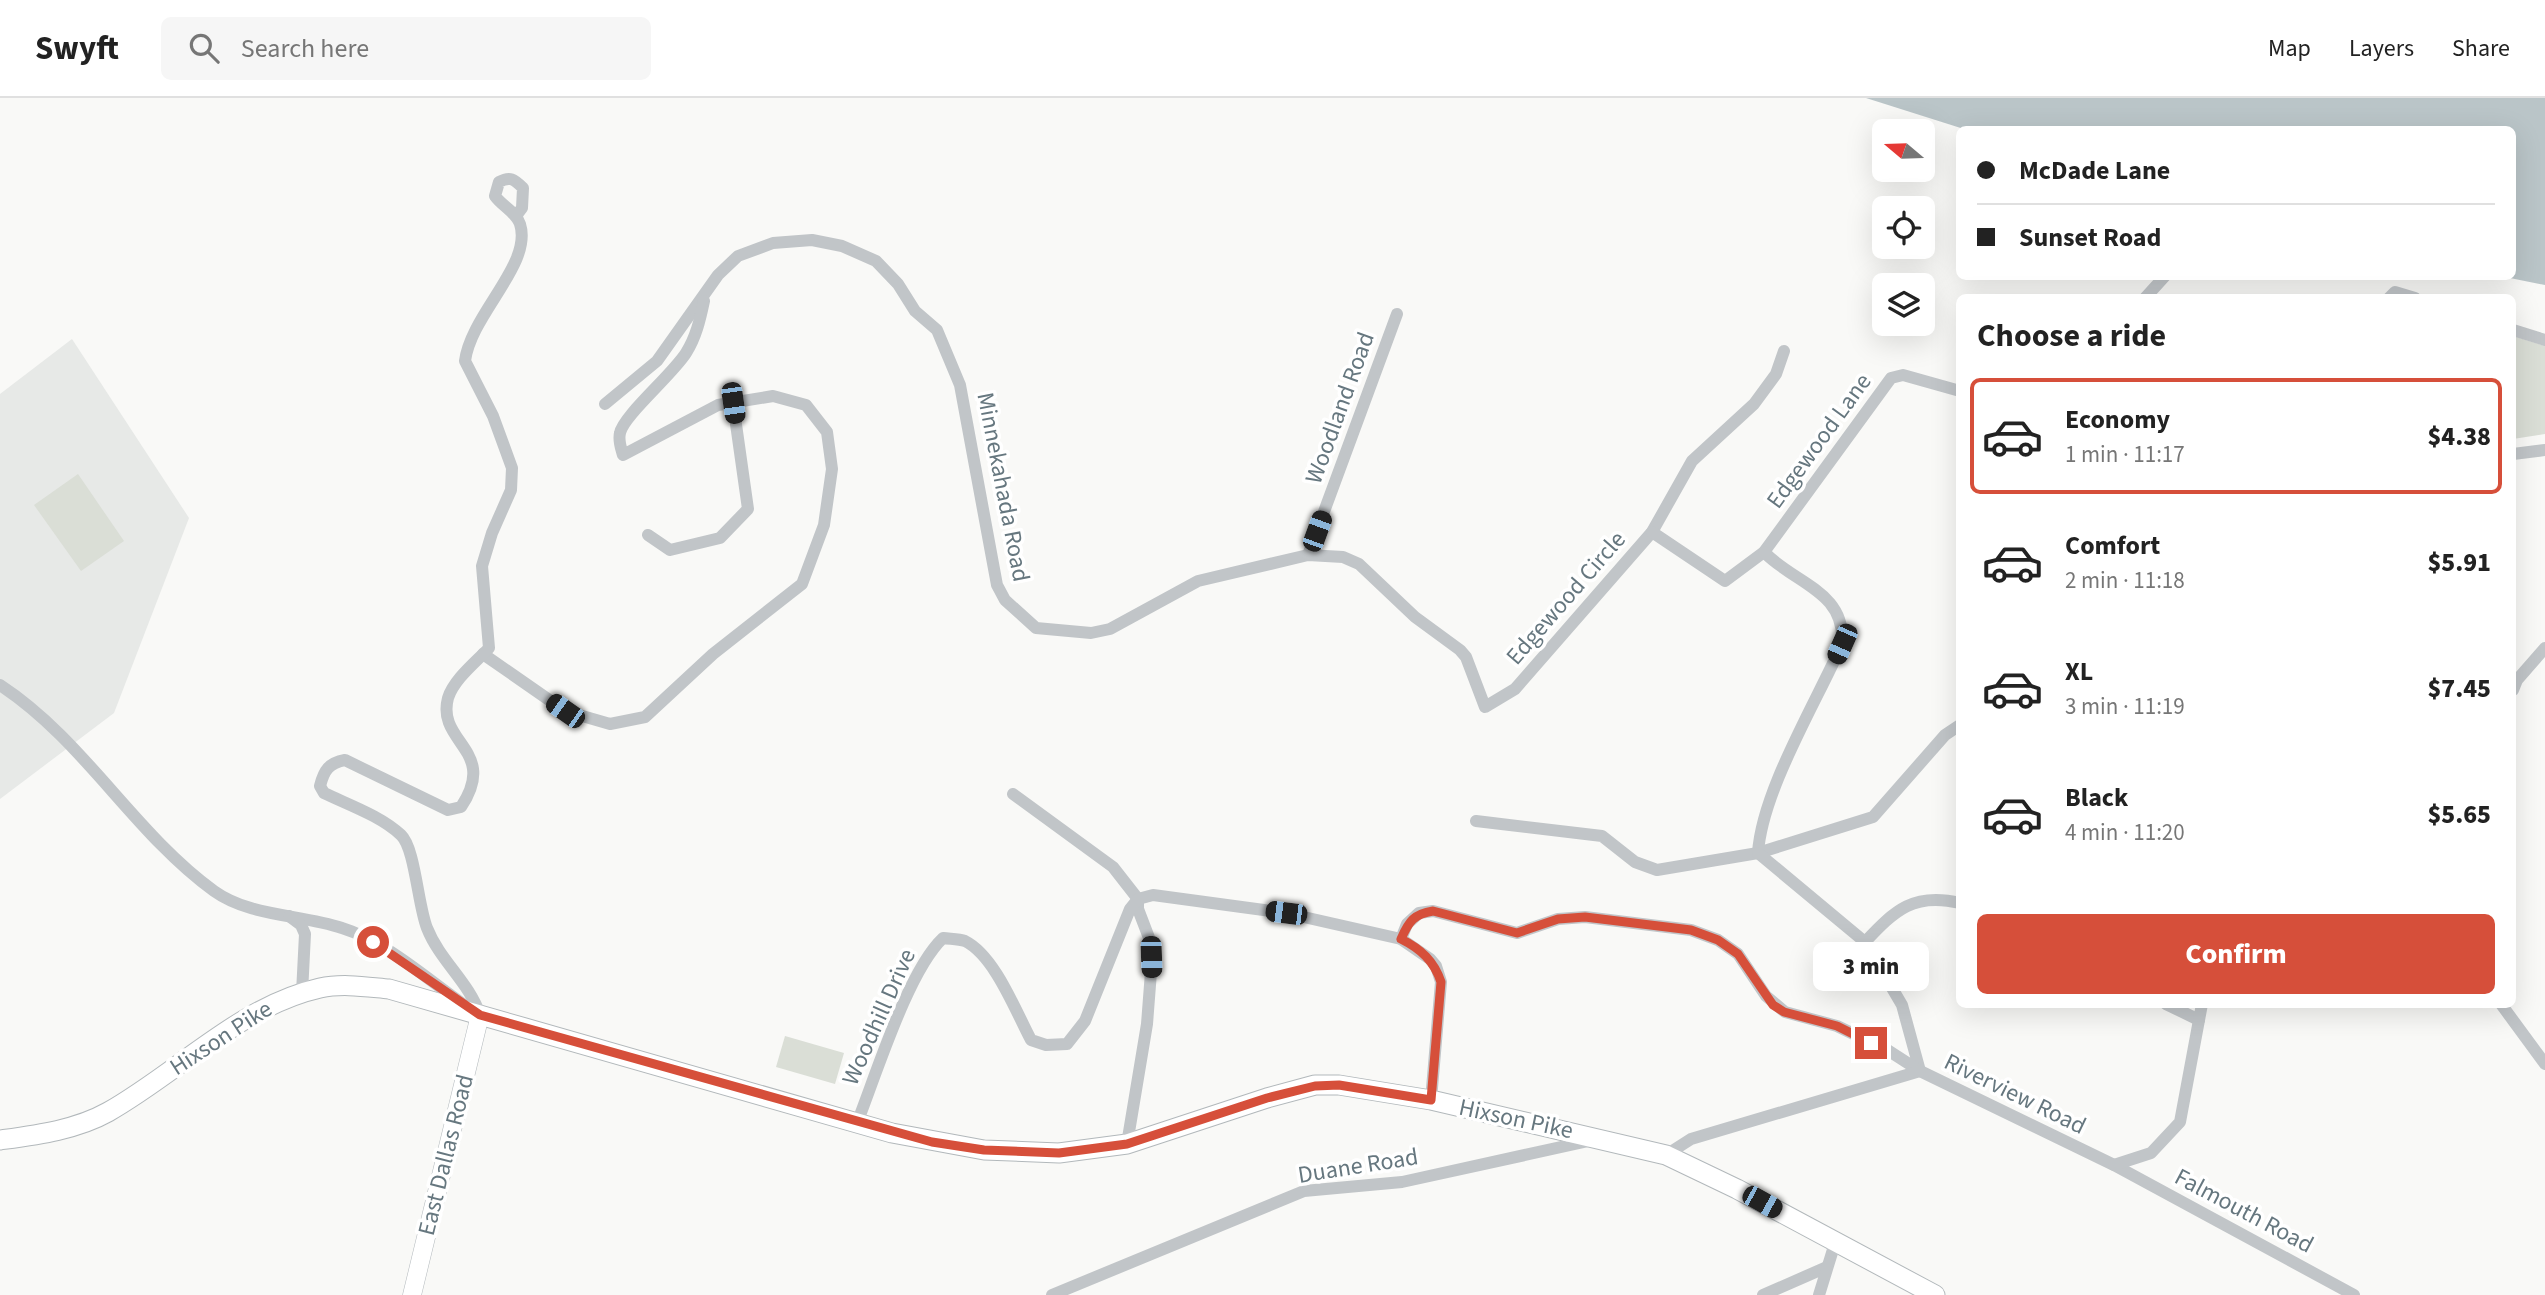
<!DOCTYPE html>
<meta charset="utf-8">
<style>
body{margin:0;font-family:"Source Sans 3",sans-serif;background:#f6f6f6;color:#222;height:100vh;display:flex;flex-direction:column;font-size:26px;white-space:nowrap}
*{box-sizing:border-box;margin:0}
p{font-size:23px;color:#767676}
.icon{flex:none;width:38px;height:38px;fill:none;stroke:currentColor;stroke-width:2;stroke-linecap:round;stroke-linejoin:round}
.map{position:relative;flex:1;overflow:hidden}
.drawer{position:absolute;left:1956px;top:196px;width:560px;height:714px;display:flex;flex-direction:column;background:#fff;border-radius:10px;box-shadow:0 7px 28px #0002}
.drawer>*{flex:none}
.banner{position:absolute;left:1956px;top:28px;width:560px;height:154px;border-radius:10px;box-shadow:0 7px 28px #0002;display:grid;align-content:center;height:154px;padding:0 21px;background:#fff}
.needle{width:46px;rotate:289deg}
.controls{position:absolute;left:1872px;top:21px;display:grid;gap:14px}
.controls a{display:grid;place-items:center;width:63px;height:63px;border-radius:10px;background:#fff;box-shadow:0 7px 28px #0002;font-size:35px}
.end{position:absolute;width:32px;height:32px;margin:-16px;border:9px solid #d64f3a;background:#fff;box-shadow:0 0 0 4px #fff}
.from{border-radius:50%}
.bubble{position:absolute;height:49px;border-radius:10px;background:#fff;box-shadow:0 7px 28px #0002;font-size:23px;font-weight:800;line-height:49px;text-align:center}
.car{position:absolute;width:21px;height:42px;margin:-21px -10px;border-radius:9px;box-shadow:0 0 5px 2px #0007;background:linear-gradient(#222 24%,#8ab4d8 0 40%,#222 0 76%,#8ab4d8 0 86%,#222 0)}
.banner b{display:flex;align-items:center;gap:24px;height:66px;font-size:26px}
.banner b+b{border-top:2px solid #e0e0e0}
.banner i{width:18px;height:18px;background:#222}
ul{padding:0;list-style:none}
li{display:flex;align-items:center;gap:21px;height:116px;margin:0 14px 10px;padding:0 7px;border:4px solid transparent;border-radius:10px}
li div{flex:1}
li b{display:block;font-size:26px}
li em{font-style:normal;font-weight:800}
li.selected{border-color:#d64f3a}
li>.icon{width:63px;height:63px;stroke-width:1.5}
h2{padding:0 21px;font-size:32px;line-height:84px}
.primary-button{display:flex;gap:14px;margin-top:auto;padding:14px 21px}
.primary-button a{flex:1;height:80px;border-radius:10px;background:#d64f3a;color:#fff;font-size:28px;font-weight:800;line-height:80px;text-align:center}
header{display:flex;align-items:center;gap:42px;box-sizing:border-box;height:98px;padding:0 35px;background:#fff;border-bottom:2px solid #e0e0e0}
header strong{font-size:33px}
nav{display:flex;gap:38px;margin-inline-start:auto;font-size:24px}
.search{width:490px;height:63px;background:#f6f6f6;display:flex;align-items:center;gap:18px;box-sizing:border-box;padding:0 24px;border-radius:10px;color:#767676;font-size:26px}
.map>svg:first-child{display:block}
.built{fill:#e7e9e7}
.green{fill:#daded6}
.water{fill:#bac5c8}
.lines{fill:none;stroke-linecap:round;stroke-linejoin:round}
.secondary-casing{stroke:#b3b9bd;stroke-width:19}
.primary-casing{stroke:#b2b8bb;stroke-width:21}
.street{stroke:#c1c5c8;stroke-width:12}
.secondary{stroke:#fff;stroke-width:18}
.primary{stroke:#fff;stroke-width:19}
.route{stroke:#d64f3a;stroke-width:9}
.labels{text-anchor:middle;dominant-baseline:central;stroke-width:7;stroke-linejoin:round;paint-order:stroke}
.street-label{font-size:24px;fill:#66777f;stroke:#fff}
</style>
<header>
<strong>Swyft</strong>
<div class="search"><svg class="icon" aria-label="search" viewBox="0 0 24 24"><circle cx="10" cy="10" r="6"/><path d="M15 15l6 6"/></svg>Search here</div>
<nav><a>Map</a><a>Layers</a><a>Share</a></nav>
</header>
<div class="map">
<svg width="2545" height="1197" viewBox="0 0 2545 1197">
<rect width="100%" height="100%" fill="#f9f9f7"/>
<path class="built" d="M72,241L189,420L114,615L0,701V296Z"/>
<g class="green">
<path d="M2513,238L2545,248V336L2513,341Z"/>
<path d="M78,376L124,443L81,473L34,407Z"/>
<path d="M785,938L844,955L835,986L776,969Z"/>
</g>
<path class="water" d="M1866,0H2545V187L2505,179L2513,178V32H1967Z"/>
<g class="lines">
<g class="secondary-casing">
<path id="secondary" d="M412,1197L480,917"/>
</g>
<g class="primary-casing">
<path id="primary" d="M0,1042C36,1037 76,1032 108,1014C179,974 240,908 320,890C343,885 367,889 389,891L892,1035L984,1052L1059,1055L1127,1046L1267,1000L1315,987H1339L1431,1002L1666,1057L1737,1091L1935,1197"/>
</g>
<g class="street">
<path d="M2145,200L2165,178"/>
<path d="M2389,200L2395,194L2415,200"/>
<path d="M2513,232L2545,242"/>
<path d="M605,306L657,263L718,177L738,158L773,145L812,142L842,148L876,163L898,186L915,213L937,232L960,287L997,487L1005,502L1036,530L1091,535L1110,531L1198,483L1308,457L1343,459L1359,466L1415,519L1460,552L1466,559L1485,609L1515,591L1652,434L1692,363L1754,306L1776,276L1784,253"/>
<path d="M2513,356L2545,352"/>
<path d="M1652,434L1725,483L1764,454L1891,280L1903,277L1960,293"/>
<path d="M648,437L670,452L720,440L748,411L733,305"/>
<path d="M1308,457L1397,216"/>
<path d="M483,556L565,613L610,626L645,619L713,556L802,486L824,427L832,371L827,334L806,307L773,298L718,307L623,357C621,350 618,343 620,335C623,318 672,277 686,255C696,239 700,222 704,203"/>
<path d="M0,587C84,642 133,734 214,793C250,819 301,816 342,830C387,844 428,882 467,909"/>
<path d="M2513,592L2517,582L2545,550"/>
<path d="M1013,696L1113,769L1138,801V811L1151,845V874L1147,926L1127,1046"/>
<path d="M1476,723L1602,738L1635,764L1657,772L1758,755L1873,719L1945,637L1960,627"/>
<path d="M1758,755C1762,693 1816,605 1842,546C1846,493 1795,486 1764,454"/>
<path d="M1758,755L1865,844L1902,907L1920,973"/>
<path d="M289,818L301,827L305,836L302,895"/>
<path d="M1401,841L1407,826L1419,815L1433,813L1517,835L1558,821L1585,819L1691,832L1718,842L1738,856L1766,898L1785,914L1837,928L1889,953L1920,973L2114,1067L2354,1197"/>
<path d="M1865,844C1895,812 1914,794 1960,805"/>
<path d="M2166,906L2199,922"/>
<path d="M2501,906L2545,966"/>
<path d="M480,917C469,884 440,863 427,830C418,808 415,750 401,737C381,718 349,707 324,695L320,688C324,672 329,665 345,662L448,712L461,709C499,652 436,645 448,600C454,581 476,564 489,550L482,468L492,435L511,392L512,370L493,318L465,263C471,216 533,166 520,126C516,114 502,108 495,98L499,84C510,78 514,81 523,90L522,110L516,118"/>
<path d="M857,1025C876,977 908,873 943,840C950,841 959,841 965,843C995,858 1016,914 1031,942L1046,947L1067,946L1085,923L1130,811L1138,801L1153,797L1286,815L1401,841L1430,861L1436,868L1441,884L1431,1002"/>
<path d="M1666,1057L1691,1041L1920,973"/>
<path d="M2114,1067L2151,1055L2180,1024L2202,906"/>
<path d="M1052,1197L1304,1093L1402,1084L1593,1042"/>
<path d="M1763,1197L1827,1169"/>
<path d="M1819,1197L1835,1145"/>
</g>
<use href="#secondary" class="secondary"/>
<use href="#primary" class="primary"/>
</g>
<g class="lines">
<path class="route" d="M373,844L480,917L932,1044L984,1052L1059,1055L1127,1046L1267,1000L1315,988L1339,987L1431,1002L1441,884C1434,863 1421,851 1401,841C1409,823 1414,816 1433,813L1517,835L1558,821L1585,819L1691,832L1718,842L1738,856L1773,907L1784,914L1837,928L1871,945"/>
</g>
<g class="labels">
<g class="street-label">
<text transform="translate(1340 310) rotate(-70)">Woodland Road</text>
<text transform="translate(1819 343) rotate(-54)">Edgewood Lane</text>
<text transform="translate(1003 389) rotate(79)">Minnekahada Road</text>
<text transform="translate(1566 500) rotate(-49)">Edgewood Circle</text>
<text transform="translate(879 919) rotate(-66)">Woodhill Drive</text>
<text transform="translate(221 940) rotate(-33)">Hixson Pike</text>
<text transform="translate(2015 996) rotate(26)">Riverview Road</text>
<text transform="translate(1516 1021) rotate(12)">Hixson Pike</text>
<text transform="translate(446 1057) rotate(-76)">East Dallas Road</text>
<text transform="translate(1358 1068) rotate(-9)">Duane Road</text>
<text transform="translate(2244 1113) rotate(28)">Falmouth Road</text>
</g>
</g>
</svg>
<div class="controls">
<a><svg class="needle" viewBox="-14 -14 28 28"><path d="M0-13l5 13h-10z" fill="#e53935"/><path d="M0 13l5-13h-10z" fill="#767676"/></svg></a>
<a><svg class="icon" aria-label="locate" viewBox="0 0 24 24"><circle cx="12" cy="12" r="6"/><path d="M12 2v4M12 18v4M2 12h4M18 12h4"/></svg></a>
<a><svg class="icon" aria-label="layers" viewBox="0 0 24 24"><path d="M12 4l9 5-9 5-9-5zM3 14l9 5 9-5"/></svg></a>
</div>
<i class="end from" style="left:373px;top:844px"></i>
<i class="end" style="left:1871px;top:945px"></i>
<div class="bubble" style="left:1813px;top:844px;width:116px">3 min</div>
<i class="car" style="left:733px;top:305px;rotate:172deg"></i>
<i class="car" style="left:1317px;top:433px;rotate:20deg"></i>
<i class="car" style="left:1842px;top:546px;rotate:204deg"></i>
<i class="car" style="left:565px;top:613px;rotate:305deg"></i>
<i class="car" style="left:1286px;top:815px;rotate:277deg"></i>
<i class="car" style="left:1151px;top:859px;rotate:178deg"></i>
<i class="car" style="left:1762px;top:1104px;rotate:119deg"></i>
<div class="banner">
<b><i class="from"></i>McDade Lane</b>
<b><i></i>Sunset Road</b>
</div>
<section class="drawer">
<h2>Choose a ride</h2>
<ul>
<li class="selected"><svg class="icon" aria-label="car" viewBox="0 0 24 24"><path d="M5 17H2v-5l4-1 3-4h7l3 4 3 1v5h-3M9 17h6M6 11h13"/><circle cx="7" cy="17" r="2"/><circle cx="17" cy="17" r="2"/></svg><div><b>Economy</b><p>1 min · 11:17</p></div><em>$4.38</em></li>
<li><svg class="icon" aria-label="car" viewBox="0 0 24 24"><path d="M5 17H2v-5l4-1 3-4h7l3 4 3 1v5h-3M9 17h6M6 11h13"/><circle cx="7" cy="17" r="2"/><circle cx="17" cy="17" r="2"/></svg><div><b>Comfort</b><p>2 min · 11:18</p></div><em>$5.91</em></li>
<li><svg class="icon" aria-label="car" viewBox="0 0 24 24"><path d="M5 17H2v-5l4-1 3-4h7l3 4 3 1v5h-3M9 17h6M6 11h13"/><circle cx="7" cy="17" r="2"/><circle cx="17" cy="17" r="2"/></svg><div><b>XL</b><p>3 min · 11:19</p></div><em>$7.45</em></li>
<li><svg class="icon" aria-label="car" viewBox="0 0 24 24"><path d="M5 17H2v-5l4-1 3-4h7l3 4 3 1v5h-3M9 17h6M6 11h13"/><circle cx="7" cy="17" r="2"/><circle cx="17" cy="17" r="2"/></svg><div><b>Black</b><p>4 min · 11:20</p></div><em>$5.65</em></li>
</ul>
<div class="primary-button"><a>Confirm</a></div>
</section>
</div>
